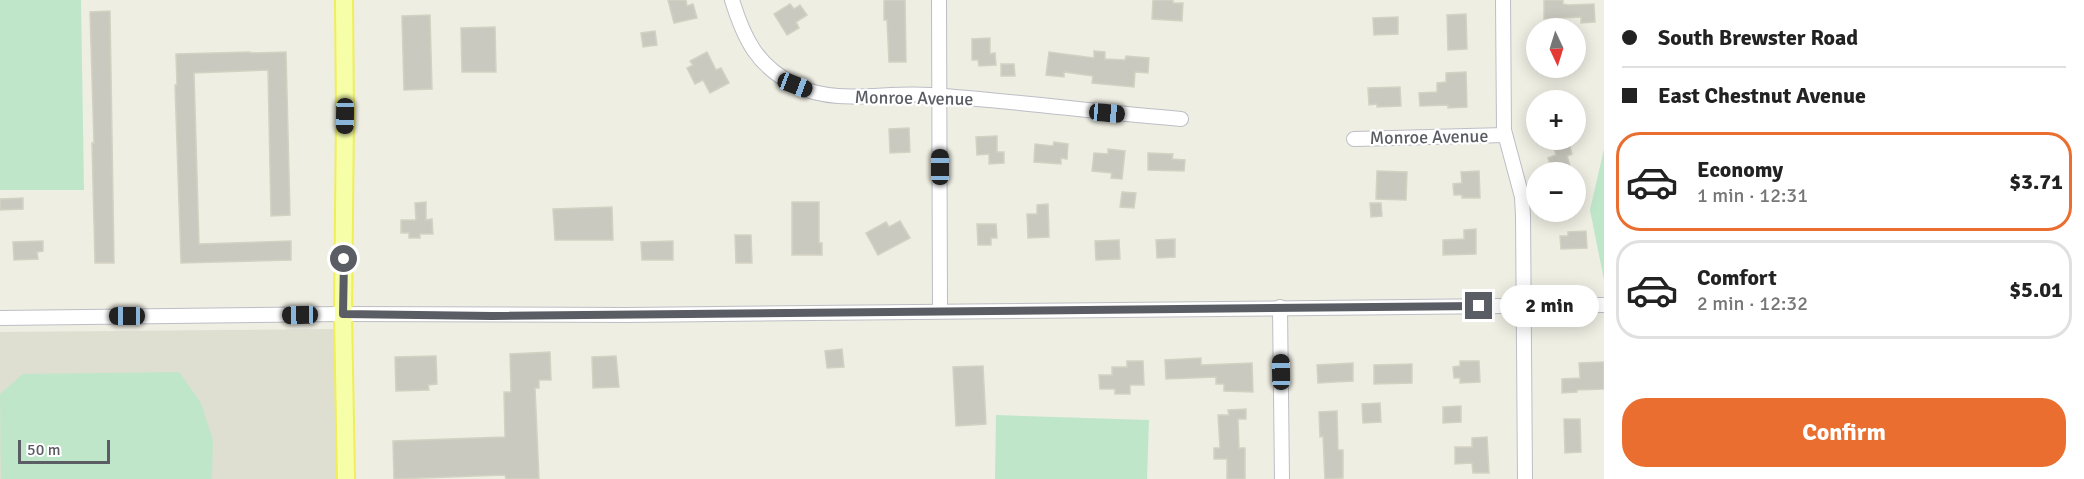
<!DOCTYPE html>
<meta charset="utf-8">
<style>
body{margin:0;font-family:Signika,sans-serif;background:#f6f6f6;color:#222;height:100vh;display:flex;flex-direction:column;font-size:22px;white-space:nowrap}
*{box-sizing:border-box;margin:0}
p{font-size:20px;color:#767676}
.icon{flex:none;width:33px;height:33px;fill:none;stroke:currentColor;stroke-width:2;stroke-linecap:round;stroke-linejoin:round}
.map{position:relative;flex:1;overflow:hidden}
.panel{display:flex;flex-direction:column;background:#fff;width:480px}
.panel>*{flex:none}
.top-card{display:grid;align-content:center;height:132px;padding:0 18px;background:#fff}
.needle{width:39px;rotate:176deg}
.tools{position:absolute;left:1526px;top:18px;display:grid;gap:12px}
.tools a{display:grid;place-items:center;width:60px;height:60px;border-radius:50%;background:#fff;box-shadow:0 3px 15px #0003;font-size:30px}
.scale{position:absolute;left:18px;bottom:15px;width:92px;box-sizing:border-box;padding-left:6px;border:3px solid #5b5d64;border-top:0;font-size:16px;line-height:21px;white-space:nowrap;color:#5b5d64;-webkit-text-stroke:4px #fff;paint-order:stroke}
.end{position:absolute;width:27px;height:27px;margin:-14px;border:8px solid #5b5d64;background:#fff;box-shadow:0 0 0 3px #fff}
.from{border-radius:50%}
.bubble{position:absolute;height:42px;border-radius:21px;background:#fff;box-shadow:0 3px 15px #0003;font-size:20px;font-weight:700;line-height:42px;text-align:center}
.car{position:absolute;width:18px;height:36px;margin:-18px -9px;border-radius:8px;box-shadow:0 0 4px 2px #0007;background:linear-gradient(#222 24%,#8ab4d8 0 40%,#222 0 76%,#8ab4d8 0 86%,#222 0)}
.top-card b{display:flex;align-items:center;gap:21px;height:57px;font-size:22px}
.top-card b+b{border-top:2px solid #e0e0e0}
.top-card i{width:15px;height:15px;background:#222}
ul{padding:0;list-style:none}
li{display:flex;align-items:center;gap:18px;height:99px;margin:0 12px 9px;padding:0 6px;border:3px solid #e0e0e0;border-radius:24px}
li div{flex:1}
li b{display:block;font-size:22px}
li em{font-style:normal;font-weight:700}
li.active{border-color:#e96e2f}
li>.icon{width:54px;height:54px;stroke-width:1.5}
.action{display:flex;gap:12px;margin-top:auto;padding:12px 18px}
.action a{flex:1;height:69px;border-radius:24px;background:#e96e2f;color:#fff;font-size:24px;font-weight:700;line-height:69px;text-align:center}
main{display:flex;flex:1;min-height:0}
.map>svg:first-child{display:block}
.education{fill:#deded1}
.green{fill:#c0e6ca}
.building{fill:#c9c9c0;stroke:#d3d2c2;stroke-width:1.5}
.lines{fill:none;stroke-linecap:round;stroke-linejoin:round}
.minor-casing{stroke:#bdbec5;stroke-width:16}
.major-casing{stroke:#f1ee59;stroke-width:20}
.minor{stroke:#fff;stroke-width:14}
.major{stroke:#f6ffa8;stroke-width:16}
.route{stroke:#5b5d64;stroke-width:8}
.labels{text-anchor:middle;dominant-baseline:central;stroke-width:4.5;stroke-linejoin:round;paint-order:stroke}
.street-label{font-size:18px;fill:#5b5d64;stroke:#fff}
</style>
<main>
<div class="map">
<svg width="1604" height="479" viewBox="0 0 1604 479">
<rect width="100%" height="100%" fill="#eeeee3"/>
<path class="education" d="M336,329L337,479H0V332Z"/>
<g class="green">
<path d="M0,0H81L84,190H0Z"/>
<path d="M1604,149V280L1590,210Z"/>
<path d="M179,372L201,403L213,440L212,479H1L0,394L23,374Z"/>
<path d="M996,415L1149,420L1147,479H995Z"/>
</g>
<g class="building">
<path d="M668,0H686L687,6L693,4L697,18L674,23Z"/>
<path d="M884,0H905L906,62H889L887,20H884Z"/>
<path d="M1153,0H1173V3H1183L1182,21L1152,19Z"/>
<path d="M1544,0H1563V4L1568,5L1594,4L1595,22L1581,23V17L1544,19Z"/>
<path d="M790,4L794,9L800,5L807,15L796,22L799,28L787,35L774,14Z"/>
<path d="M110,11L114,263H95L92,143H94L90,12Z"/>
<path d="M1466,14L1467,49L1448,50L1447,15Z"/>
<path d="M430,15L432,89L404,90L402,16Z"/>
<path d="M1398,17V34L1374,35L1373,18Z"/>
<path d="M495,27L496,72H462L461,28Z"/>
<path d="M655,31L657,45L643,47L641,33Z"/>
<path d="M990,38V54L995,53L996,65L979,66L978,60H972V39Z"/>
<path d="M1094,51L1105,52V59L1125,60L1126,56L1149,58L1148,73L1135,72L1134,87L1092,83L1093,76L1064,72V77L1046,75L1049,52L1094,58Z"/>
<path d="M250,52V53L286,52L290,215L271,216L268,70L194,73L199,244L291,241V260L181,263L175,85H177L176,54Z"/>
<path d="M707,52L716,70L721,68L729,83L710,93L703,80L695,84L687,68L693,65L690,61Z"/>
<path d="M1001,64H1014L1015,76H1001Z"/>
<path d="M1466,72L1467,107L1448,108V105L1420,106L1419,93L1437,92V83L1446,82V73Z"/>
<path d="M1400,87L1401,106L1377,107V104L1369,105L1368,88Z"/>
<path d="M909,128L910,152L890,153L889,129Z"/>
<path d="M997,136V152H1004V163L989,164V154L977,155L976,137Z"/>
<path d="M1568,140L1572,154L1567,156L1572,172H1553L1548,158L1556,155L1553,144Z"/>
<path d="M1054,142L1068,144L1067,159L1061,158V164L1034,162L1035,144L1053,146Z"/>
<path d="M1108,149L1125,151L1122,179L1111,178L1112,173L1092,171L1094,153L1108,154Z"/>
<path d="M1148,153L1173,154L1172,159L1185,160L1184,171L1148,170Z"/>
<path d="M1377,171L1407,172L1406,200L1376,199Z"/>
<path d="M1479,171L1480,198H1462V195H1454L1453,184L1462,183L1461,172Z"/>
<path d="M1122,192L1136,193L1134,208L1120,207Z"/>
<path d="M23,198V209L0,210V199Z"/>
<path d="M426,202V220L432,219L433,234H420V238H409V233H401V220H416L415,203Z"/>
<path d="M792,202H819V243H822V255H792Z"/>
<path d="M1370,203H1381L1382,216L1371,217Z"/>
<path d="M1048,204L1049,237L1028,238L1027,214H1037V205Z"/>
<path d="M612,207L613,240H555L553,209Z"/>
<path d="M900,221L910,238L878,255L866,233L886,222L889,227Z"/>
<path d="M977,224H996L997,238H991V245H978Z"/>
<path d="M1476,229V254L1443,255V240L1464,239V230Z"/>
<path d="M1586,231L1587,248L1561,249L1560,236H1568V232Z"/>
<path d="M735,235H751L752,263H736Z"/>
<path d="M1175,239V257L1157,258L1156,240Z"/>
<path d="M1119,240L1120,259L1096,260L1095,241Z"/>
<path d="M43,241V251L37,252L38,259L14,260L13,242Z"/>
<path d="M673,241V260H642L641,242Z"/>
<path d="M842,349L844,367L827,368L825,351Z"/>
<path d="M550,352L551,380H539V388H535L539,479H506L505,475L394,479L393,441L505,437L504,392H511L510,354Z"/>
<path d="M436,356L437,384L428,385L429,390L396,391L395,357Z"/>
<path d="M616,356L619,387L593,388L592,357Z"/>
<path d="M1201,358V365L1252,363L1253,392L1224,391V384H1216V377L1166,379L1165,360Z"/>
<path d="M1127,361H1143L1144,385H1130V394H1115V389H1100L1099,375H1112V367H1127Z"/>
<path d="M1460,361H1479L1480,382L1460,383V378H1454L1453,367L1460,366Z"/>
<path d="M1604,362V389L1577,390V392L1562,393V379L1580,378L1579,363Z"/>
<path d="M1353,363V381L1318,383L1317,365Z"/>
<path d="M1412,364V383L1374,384V365Z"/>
<path d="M983,366L986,424L956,426L953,367Z"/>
<path d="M1380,403L1381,422L1363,423L1362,404Z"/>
<path d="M1461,406V422L1443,423V407Z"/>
<path d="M1246,409V419H1238L1239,448H1245V479H1227V459H1214V448H1220L1218,415H1229L1228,410Z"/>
<path d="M1337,411L1338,450H1343V478L1325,479L1323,436L1320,437L1319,412Z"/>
<path d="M1564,419H1580L1581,452L1565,453Z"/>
<path d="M1487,437L1489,473H1473L1472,463L1455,464V447H1472V438Z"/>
</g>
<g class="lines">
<g class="minor-casing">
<g id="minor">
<path d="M732,0C744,39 757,66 795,85C837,106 885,91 930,95C1014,101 1097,112 1181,119"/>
<path d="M939,0L940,310"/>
<path d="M1503,0L1504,130L1522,197L1523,216L1525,479"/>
<path d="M1354,139L1505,135"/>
<path d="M1280,307L1282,479"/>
<path d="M0,318L343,314L627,315L1604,305"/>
</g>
</g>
<g class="major-casing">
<path id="major" d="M344,0L345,116L343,314L346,479"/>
</g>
<use href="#minor" class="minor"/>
<use href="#major" class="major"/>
</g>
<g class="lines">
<path class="route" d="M344,259L343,314L492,316L1479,306"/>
</g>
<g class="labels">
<g class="street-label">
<text transform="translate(914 98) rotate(1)">Monroe Avenue</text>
<text transform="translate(1429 137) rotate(-1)">Monroe Avenue</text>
</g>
</g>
</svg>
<div class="tools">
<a><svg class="needle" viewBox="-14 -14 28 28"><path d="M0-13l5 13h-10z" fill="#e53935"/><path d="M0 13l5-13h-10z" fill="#767676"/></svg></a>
<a>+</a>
<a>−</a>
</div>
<div class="scale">50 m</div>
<i class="end from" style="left:344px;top:259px"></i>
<i class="end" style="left:1479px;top:306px"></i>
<div class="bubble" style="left:1500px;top:285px;width:99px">2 min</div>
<i class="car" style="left:795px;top:85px;rotate:111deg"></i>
<i class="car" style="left:1107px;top:113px;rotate:95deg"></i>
<i class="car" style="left:345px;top:116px;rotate:181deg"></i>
<i class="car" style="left:940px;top:167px;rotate:0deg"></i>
<i class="car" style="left:300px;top:315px;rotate:269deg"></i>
<i class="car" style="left:127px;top:316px;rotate:270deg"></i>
<i class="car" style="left:1281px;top:372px;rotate:359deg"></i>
</div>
<section class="panel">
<div class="top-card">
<b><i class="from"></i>South Brewster Road</b>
<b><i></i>East Chestnut Avenue</b>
</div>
<ul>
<li class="active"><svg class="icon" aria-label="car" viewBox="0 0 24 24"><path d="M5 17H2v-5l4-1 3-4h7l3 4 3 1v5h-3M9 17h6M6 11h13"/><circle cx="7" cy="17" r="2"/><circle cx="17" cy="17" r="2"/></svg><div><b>Economy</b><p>1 min · 12:31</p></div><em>$3.71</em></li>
<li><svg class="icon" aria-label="car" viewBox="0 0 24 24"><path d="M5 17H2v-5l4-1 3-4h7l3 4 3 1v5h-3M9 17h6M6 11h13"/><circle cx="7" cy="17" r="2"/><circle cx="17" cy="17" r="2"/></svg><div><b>Comfort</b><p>2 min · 12:32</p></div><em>$5.01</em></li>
</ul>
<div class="action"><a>Confirm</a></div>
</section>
</main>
